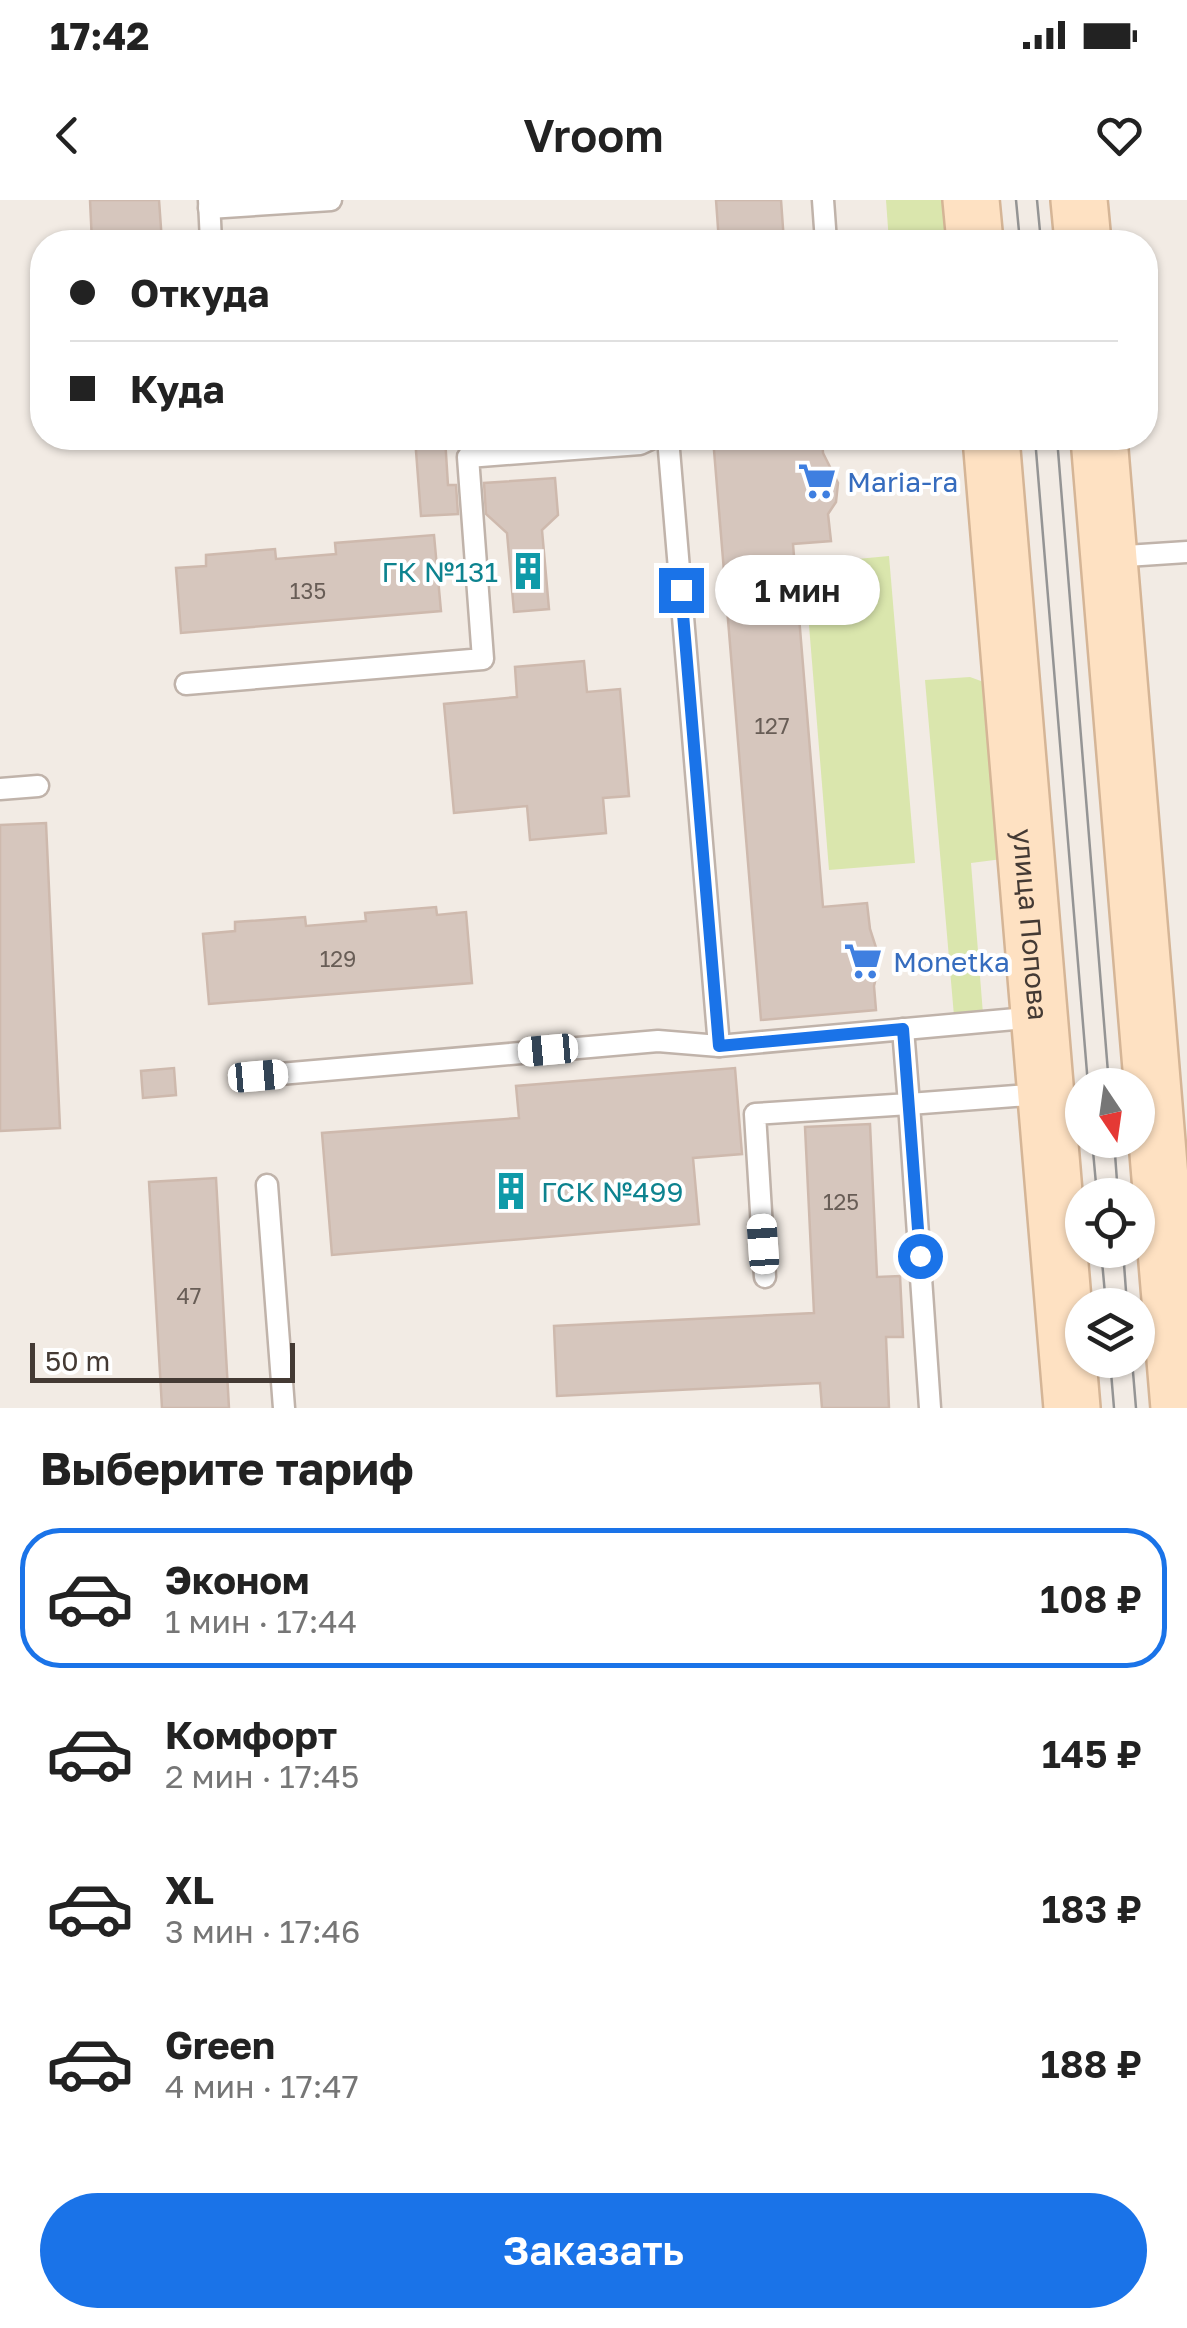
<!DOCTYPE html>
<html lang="ru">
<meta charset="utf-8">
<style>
body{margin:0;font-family:"Golos Text",sans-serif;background:#f6f6f6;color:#222;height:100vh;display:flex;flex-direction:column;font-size:38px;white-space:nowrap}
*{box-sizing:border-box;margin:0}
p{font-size:32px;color:#767676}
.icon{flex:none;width:55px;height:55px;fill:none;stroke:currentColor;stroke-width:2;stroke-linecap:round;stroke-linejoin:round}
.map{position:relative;height:1208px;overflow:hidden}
.side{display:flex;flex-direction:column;background:#fff;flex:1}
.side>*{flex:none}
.top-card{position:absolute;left:30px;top:30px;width:1128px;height:220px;border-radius:40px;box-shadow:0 2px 8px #0004;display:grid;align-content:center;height:220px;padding:0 40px;background:#fff}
.needle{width:65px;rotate:167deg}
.fabs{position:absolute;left:1065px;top:868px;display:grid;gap:20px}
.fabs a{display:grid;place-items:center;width:90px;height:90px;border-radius:50%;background:#fff;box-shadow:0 2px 8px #0004;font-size:50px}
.scale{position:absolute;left:30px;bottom:25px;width:265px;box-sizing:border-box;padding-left:10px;border:5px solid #443a34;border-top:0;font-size:28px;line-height:35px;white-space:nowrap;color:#443a34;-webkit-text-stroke:8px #fff;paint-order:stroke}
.end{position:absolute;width:45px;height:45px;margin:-22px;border:12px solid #1a73e8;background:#fff;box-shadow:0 0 0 5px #fff}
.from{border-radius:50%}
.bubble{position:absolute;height:70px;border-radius:35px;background:#fff;box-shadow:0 2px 8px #0004;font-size:32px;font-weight:600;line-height:70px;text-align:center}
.car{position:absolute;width:30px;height:60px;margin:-30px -15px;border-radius:12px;box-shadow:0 0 8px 2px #0007;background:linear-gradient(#fff 24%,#345 0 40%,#fff 0 76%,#345 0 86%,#fff 0)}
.top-card b{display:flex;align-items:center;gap:35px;height:95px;font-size:38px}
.top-card b+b{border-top:2px solid #e0e0e0}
.top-card i{width:25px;height:25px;background:#222}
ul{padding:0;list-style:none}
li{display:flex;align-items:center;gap:30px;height:140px;margin:0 20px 15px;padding:0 20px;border:5px solid transparent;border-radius:40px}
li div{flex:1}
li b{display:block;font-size:38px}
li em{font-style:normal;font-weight:600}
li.selected{border-color:#1a73e8}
li>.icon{width:90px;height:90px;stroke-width:1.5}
h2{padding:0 40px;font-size:45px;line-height:120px}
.action{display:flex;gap:20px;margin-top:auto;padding:20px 40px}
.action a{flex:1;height:115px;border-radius:60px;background:#1a73e8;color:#fff;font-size:40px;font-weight:600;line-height:115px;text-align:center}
.status{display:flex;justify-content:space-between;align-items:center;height:70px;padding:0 50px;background:#fff;direction:ltr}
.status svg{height:28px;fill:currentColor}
header{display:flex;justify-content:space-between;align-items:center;height:130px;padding:0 40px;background:#fff;font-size:45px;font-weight:600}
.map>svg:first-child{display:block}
.green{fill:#dae6ad}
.building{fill:#d6c6bd;stroke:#ceb9ad;stroke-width:2.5}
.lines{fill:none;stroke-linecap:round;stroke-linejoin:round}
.service-casing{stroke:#c0b3aa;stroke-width:25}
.secondary-casing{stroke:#d5b596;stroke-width:60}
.service{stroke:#fff;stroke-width:20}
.secondary{stroke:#fee1c2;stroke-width:55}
.tram{stroke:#949494;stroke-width:2.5}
.route{stroke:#1a73e8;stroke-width:12}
.labels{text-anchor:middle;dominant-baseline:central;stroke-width:8;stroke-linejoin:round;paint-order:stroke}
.number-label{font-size:22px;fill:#685d56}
.shop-label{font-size:28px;fill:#366cbe;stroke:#fff;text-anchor:start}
.culture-label{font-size:28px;fill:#0d838f;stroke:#fff;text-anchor:end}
.street-label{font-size:28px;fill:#443a34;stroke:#fff}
</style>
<div class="status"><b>17:42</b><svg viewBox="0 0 49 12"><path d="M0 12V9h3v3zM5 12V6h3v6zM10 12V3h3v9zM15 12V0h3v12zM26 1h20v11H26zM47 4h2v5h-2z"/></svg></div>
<header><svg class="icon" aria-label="back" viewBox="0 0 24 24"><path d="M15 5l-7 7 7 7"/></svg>Vroom<svg class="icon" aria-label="heart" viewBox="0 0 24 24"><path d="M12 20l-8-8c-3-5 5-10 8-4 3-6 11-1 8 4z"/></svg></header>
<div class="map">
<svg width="1187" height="1208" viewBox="0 0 1187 1208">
<rect width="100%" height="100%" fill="#f2ebe4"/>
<g class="green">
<path d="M886,0H957L961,42H889Z"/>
<path d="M889,356L915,663L829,670L804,364Z"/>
<path d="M970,477L989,484L1010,658L971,663L983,814L954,816L925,480Z"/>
</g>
<g class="building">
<path d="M90,0H159L162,42H92Z"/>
<path d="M716,0H781L784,42H719Z"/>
<path d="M415,238H445L448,285H456L458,314L421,316Z"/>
<path d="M713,238H822L823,253L838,283L836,302L828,314L831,341L793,344L823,707L867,703L870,729L880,760L874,786L876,810L761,820Z"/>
<path d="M555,278L558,315L542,330L549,409L514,412L507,333L486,314L484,283Z"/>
<path d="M434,335L441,411L181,433L176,368L206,366V355L275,349L276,359L336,354L335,343Z"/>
<path d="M584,461L587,492L620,489L629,596L603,598L606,633L530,640L527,606L454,613L444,504L517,497L515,467Z"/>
<path d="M46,623L60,928L0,931V625Z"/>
<path d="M436,707L437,715L466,712L472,783L209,804L203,734L235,731V722L305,717L306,726L366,721L365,713Z"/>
<path d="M174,868L176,895L143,898L141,871Z"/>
<path d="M735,868L742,954L693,958L699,1024L332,1055L322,933L519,918L516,886Z"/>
<path d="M870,924L877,1077L900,1076L903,1137H886L889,1208H822L820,1183L557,1196L554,1126L814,1113L805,927Z"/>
<path d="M216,978L229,1208H162L149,982Z"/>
</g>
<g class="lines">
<g class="service-casing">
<g id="service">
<path d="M209,0L211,42"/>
<path d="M823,0L826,42"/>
<path d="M209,8L331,0"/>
<path d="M668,238L719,846"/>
<path d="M1111,357L1187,352"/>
<path d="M186,484L483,459L468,257L640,244L653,238"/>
<path d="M0,589L38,586"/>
<path d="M257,876L658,841L719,846L1037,817"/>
<path d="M267,985L284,1208"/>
<path d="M765,1077L755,914L909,904L903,829"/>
<path d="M930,1208L909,904L1042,894"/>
</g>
</g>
<g class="secondary-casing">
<g id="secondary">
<path d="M971,0L975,42"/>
<path d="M1079,0L1083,42"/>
<path id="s1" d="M991,238L1072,1208"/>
<path d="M1099,238L1179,1208"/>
</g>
</g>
<use href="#service" class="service"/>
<use href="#secondary" class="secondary"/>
<g class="tram">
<path d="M1016,0L1020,42"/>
<path d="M1037,0L1041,42"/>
<path d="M1035,238L1088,885"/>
<path d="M1057,238L1109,885"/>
<path d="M1092,940L1097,995"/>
<path d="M1114,940L1118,995"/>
<path d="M1101,1050L1106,1105"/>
<path d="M1123,1050L1127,1105"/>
<path d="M1110,1160L1114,1208"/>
<path d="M1132,1160L1136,1208"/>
</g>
</g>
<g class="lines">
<path class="route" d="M681,390L719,846L903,829L920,1056"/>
</g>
<defs>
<g id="supermarket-bare" transform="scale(3)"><path d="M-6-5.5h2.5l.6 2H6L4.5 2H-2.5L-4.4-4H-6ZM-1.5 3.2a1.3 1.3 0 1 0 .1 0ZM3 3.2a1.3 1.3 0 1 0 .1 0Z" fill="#3f7fe0" stroke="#fff" stroke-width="2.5" paint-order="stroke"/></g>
<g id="building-bare" transform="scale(3)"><path d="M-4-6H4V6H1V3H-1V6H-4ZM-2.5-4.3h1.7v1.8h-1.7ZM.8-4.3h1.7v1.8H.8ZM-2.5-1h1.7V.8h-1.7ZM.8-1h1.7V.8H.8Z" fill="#0f9aa8" stroke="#fff" stroke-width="2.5" paint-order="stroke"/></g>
</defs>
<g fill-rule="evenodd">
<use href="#supermarket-bare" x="817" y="281"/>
<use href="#building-bare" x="528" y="371"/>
<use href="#supermarket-bare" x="863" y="761"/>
<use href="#building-bare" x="511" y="991"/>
</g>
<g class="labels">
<g class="number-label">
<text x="308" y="390">135</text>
<text x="772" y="525">127</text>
<text x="338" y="758">129</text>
<text x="841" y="1001">125</text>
<text x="189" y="1095">47</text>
</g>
<g class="shop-label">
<text x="847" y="281">Maria-ra</text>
<text x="893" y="761">Monetka</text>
</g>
<g class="culture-label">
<text x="498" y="371">ГК №131</text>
<text x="541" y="991" text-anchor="start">ГСК №499</text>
</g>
<g class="street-label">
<text stroke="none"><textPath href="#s1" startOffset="488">улица Попова</textPath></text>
</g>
</g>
</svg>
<div class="fabs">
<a><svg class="needle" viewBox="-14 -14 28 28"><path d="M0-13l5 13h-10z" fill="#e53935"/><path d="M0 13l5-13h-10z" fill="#767676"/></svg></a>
<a><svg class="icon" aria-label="locate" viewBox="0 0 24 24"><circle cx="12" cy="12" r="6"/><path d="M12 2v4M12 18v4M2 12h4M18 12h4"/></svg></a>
<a><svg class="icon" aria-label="layers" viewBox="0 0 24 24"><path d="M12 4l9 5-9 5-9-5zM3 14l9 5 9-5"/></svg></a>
</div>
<div class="scale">50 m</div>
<i class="end from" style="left:920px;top:1056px"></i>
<i class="end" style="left:681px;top:390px"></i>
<div class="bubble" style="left:715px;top:355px;width:165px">1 мин</div>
<i class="car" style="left:548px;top:850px;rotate:265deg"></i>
<i class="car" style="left:258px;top:876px;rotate:85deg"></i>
<i class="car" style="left:763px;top:1044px;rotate:356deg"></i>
<div class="top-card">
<b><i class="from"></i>Откуда</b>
<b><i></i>Куда</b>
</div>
</div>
<section class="side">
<h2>Выберите тариф</h2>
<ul>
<li class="selected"><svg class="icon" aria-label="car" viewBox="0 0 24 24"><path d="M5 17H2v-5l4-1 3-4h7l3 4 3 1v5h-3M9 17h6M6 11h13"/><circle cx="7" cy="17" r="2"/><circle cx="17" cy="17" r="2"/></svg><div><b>Эконом</b><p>1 мин · 17:44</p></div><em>108 ₽</em></li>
<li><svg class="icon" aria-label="car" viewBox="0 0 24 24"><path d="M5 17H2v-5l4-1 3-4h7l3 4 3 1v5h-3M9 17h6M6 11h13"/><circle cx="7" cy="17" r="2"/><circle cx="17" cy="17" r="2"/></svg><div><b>Комфорт</b><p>2 мин · 17:45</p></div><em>145 ₽</em></li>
<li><svg class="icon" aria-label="car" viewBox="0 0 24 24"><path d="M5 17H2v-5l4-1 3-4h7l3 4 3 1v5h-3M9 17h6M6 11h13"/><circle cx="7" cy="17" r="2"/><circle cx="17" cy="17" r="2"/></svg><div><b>XL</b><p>3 мин · 17:46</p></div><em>183 ₽</em></li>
<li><svg class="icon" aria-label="car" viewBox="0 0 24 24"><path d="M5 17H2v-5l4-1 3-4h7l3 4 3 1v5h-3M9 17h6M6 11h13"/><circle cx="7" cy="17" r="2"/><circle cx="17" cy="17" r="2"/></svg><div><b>Green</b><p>4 мин · 17:47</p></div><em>188 ₽</em></li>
</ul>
<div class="action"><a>Заказать</a></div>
</section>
